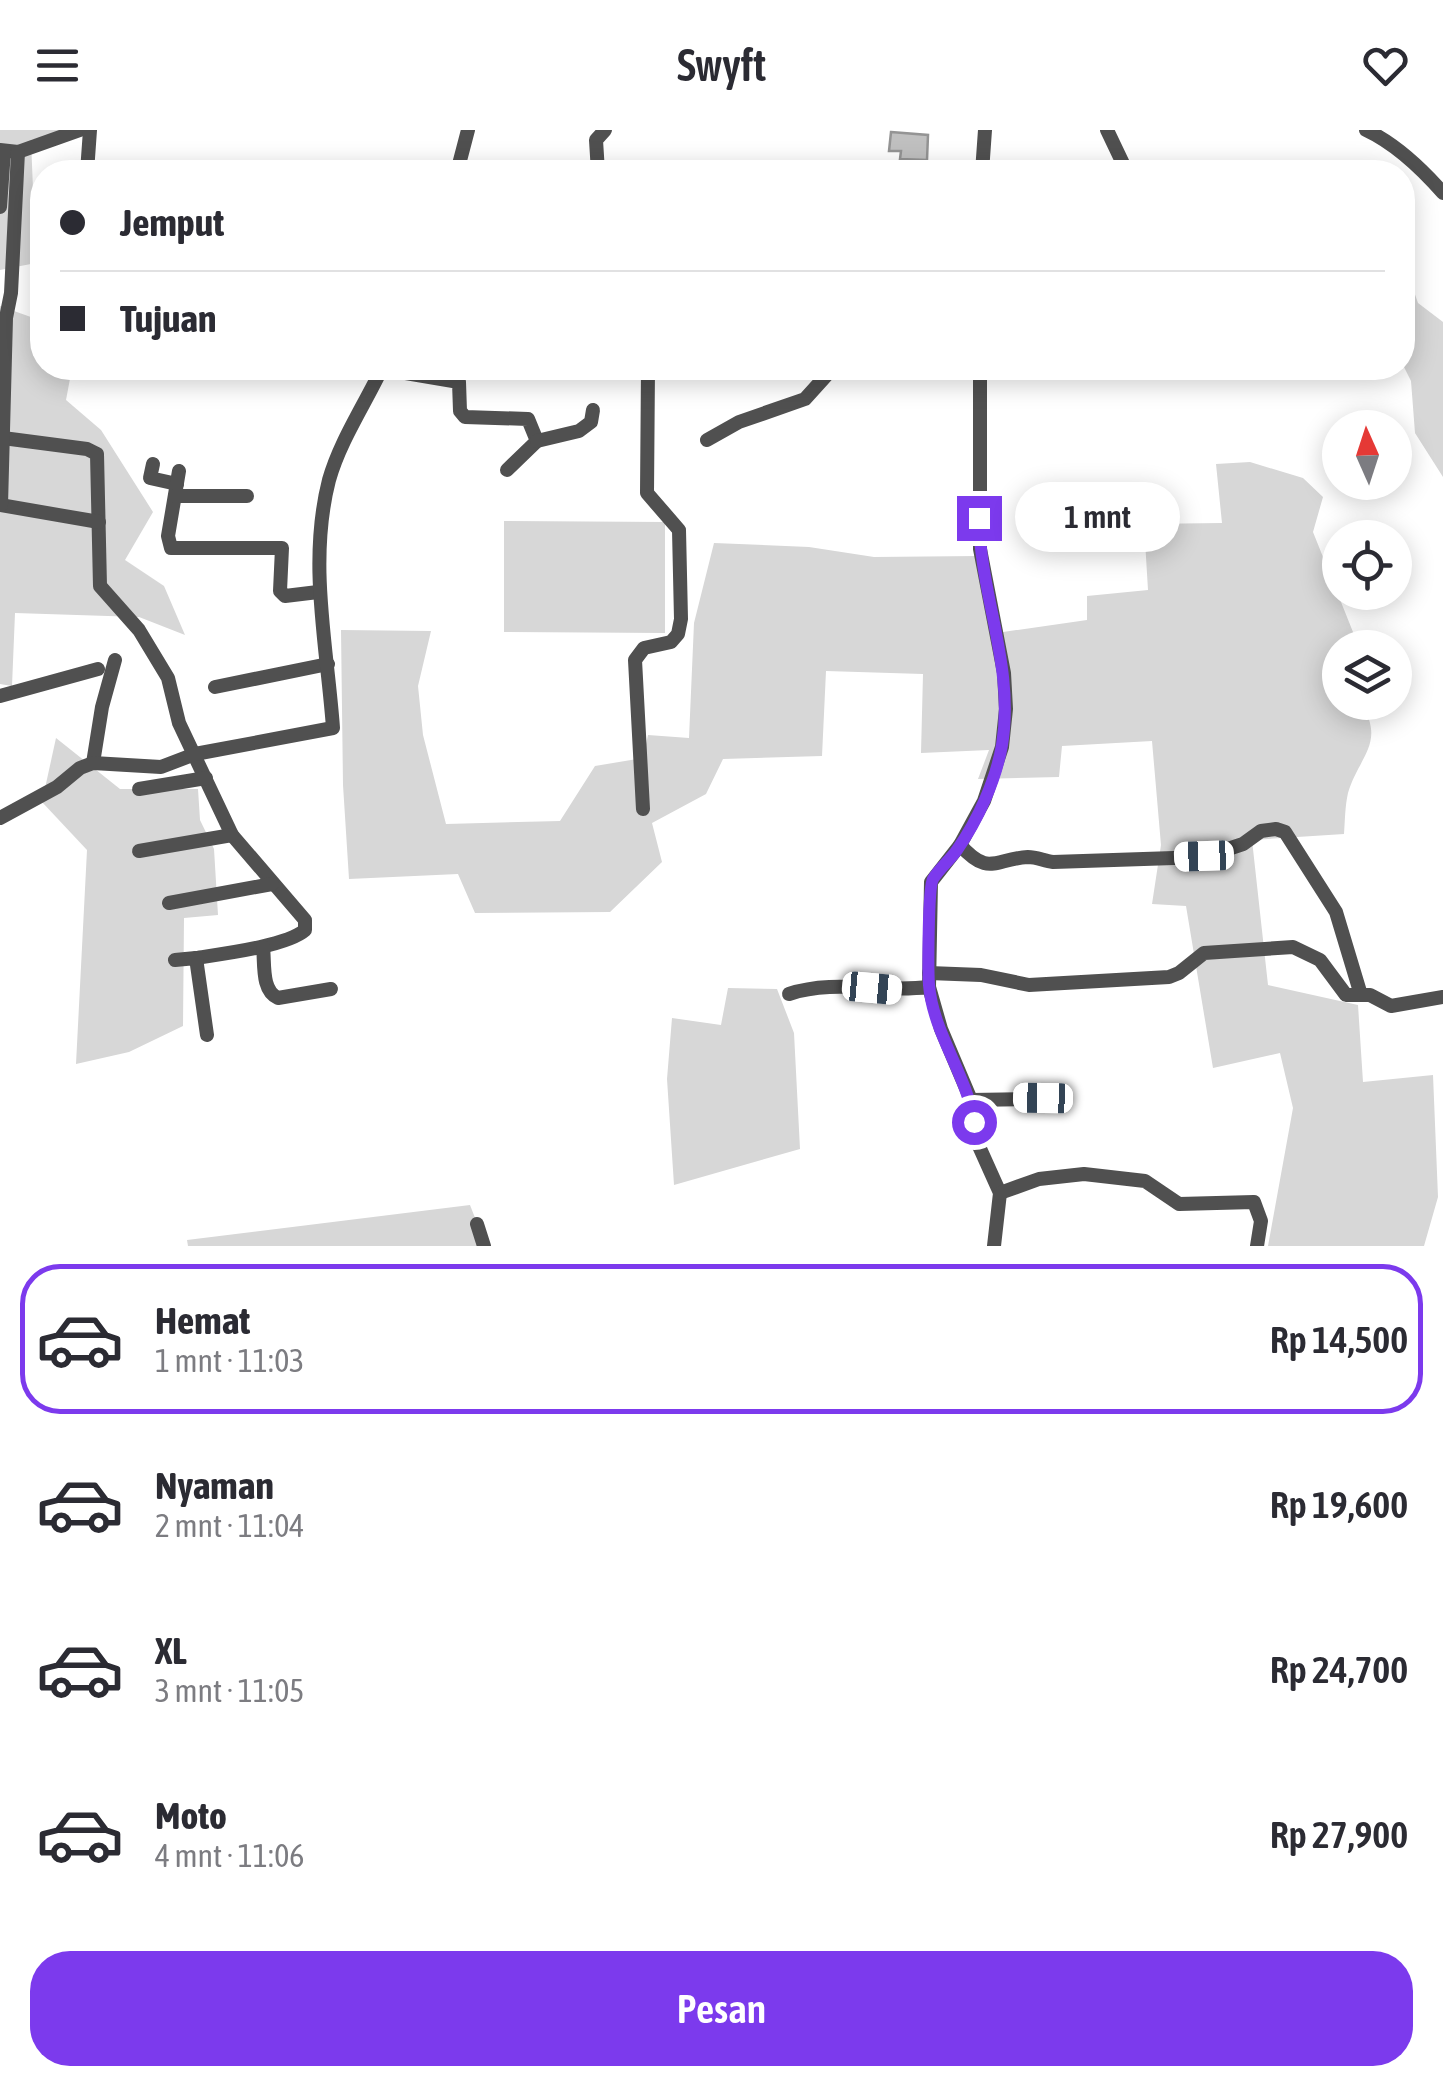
<!DOCTYPE html>
<html lang="id">
<meta charset="utf-8">
<style>
body{margin:0;font-family:"Asap Condensed",sans-serif;background:#f2f2f3;color:#2b2b33;height:100vh;display:flex;flex-direction:column;font-size:38px;white-space:nowrap}
*{box-sizing:border-box;margin:0}
p{font-size:32px;color:#7c7c81}
.icon{flex:none;width:55px;height:55px;fill:none;stroke:currentColor;stroke-width:2;stroke-linecap:round;stroke-linejoin:round}
.map{position:relative;height:1116px;overflow:hidden}
.side{display:flex;flex-direction:column;background:#fff;flex:1}
.side>*{flex:none}
.hud{position:absolute;left:30px;top:30px;width:1385px;height:220px;border-radius:40px;box-shadow:0 5px 25px #0003;display:grid;align-content:center;height:220px;padding:0 30px;background:#fff}
.needle{width:65px;rotate:357deg}
.tools{position:absolute;left:1322px;top:280px;display:grid;gap:20px}
.tools a{display:grid;place-items:center;width:90px;height:90px;border-radius:50%;background:#fff;box-shadow:0 5px 25px #0003;font-size:50px}
.end{position:absolute;width:45px;height:45px;margin:-22px;border:12px solid #7c3aed;background:#fff;box-shadow:0 0 0 5px #fff}
.from{border-radius:50%}
.bubble{position:absolute;height:70px;border-radius:35px;background:#fff;box-shadow:0 5px 25px #0003;font-size:32px;font-weight:600;line-height:70px;text-align:center}
.car{position:absolute;width:30px;height:60px;margin:-30px -15px;border-radius:12px;box-shadow:0 0 8px 2px #0007;background:linear-gradient(#fff 24%,#345 0 40%,#fff 0 76%,#345 0 86%,#fff 0)}
.hud b{display:flex;align-items:center;gap:35px;height:95px;font-size:38px}
.hud b+b{border-top:2px solid #e1e1e2}
.hud i{width:25px;height:25px;background:#2b2b33}
ul{padding:18px 0 0;list-style:none}
li{display:flex;align-items:center;gap:30px;height:150px;margin:0 20px 15px;padding:0 10px;border:5px solid transparent;border-radius:40px}
li div{flex:1}
li b{display:block;font-size:38px}
li em{font-style:normal;font-weight:600}
li.selected{border-color:#7c3aed}
li>.icon{width:90px;height:90px;stroke-width:1.5}
.action{display:flex;gap:20px;margin-top:auto;padding:20px 30px}
.action a{flex:1;height:115px;border-radius:40px;background:#7c3aed;color:#fff;font-size:40px;font-weight:600;line-height:115px;text-align:center}
header{display:flex;justify-content:space-between;align-items:center;height:130px;padding:0 30px;background:#fff;font-size:45px;font-weight:600}
.map>svg:first-child{display:block}
.green{fill:#d7d7d7}
.building{fill:#c0c0c0;stroke:#949494;stroke-width:2.5}
.lines{fill:none;stroke-linecap:round;stroke-linejoin:round}
.minor{stroke:#505050;stroke-width:14}
.route{stroke:#7c3aed;stroke-width:12}
</style>
<header><svg class="icon" aria-label="menu" viewBox="0 0 24 24"><path d="M4 6h16M4 12h16M4 18h16"/></svg>Swyft<svg class="icon" aria-label="heart" viewBox="0 0 24 24"><path d="M12 20l-8-8c-3-5 5-10 8-4 3-6 11-1 8 4z"/></svg></header>
<div class="map">
<svg width="1443" height="1116" viewBox="0 0 1443 1116">
<rect width="100%" height="100%" fill="#fff"/>
<g class="green">
<path d="M0,0H69L31,10L36,133L0,140Z"/>
<path d="M1403,130L1418,173L1443,192V347L1415,303L1411,251L1403,235Z"/>
<path d="M0,176L42,191V238H72L66,270L101,300L153,382L125,430L164,456L185,505L139,487L15,483L12,556L0,554Z"/>
<path d="M1250,332L1303,348L1323,367L1313,402L1355,507L1353,517L1340,518V572L1361,573C1386,613 1359,626 1348,663C1345,676 1345,691 1344,704L1252,710L1268,855L1358,875L1363,952L1433,945L1438,1067L1424,1116H1268L1293,978L1280,923L1213,938L1186,776L1152,774L1161,715L1152,611L1062,616L1059,647L978,649L989,620L921,623L923,544L826,541L822,626L723,629L706,664L652,693L662,732L610,782L475,783L458,744L349,749L343,655L341,500L431,501L418,556L423,605L446,694L560,691L595,636L643,628L648,605L689,608L694,493L714,413L809,417L874,427L978,426L1003,502L1087,490V466L1148,460L1144,394L1222,393L1216,334Z"/>
<path d="M504,391L665,392V503L504,502Z"/>
<path d="M56,608L120,659H198L200,690L214,719L218,785L184,788L183,896L129,922L76,934L87,720L42,672Z"/>
<path d="M728,858L777,859L794,903L800,1019L674,1055L667,949L672,888L721,895Z"/>
<path d="M470,1075L486,1116H188L187,1110Z"/>
</g>
<path class="building" d="M891,2L928,5L927,30L900,29L901,21H889Z"/>
<g class="lines">
<g class="minor">
<path d="M1107,0L1127,42"/>
<path d="M1366,0C1396,14 1421,38 1443,63"/>
<path d="M0,20L18,22L80,0"/>
<path d="M87,42L90,0"/>
<path d="M457,42L468,0"/>
<path d="M598,42L596,10L605,0"/>
<path d="M982,42L985,0"/>
<path d="M0,77L4,21"/>
<path d="M980,238V419L1004,543L1006,579L1002,617L984,671L960,715L931,752L929,857L941,899L971,970L978,1014L1000,1063L994,1116"/>
<path d="M382,239L459,252L460,281L465,287L528,289L537,311L507,340"/>
<path d="M3,308L87,319L97,324L100,456L139,500L168,548L179,593L232,705L305,790V800C287,816 222,824 196,828"/>
<path d="M707,310L739,292L805,269L833,238"/>
<path d="M537,311L579,301L591,292L593,280"/>
<path d="M153,334L150,348L177,354"/>
<path d="M179,341L168,406L171,418H282L280,461L285,466L318,462"/>
<path d="M175,366H247"/>
<path d="M0,375L99,392"/>
<path d="M1,375L6,188L11,163L18,22"/>
<path d="M215,557L328,534"/>
<path d="M0,566L98,539"/>
<path d="M93,633L102,577L115,530"/>
<path d="M139,659L206,648"/>
<path d="M643,679L635,530L644,518L671,512L678,504L681,489L679,400L647,363L648,238"/>
<path d="M0,688L57,657L80,638L93,633L161,637L195,624L333,598C327,515 308,432 329,350C340,311 365,274 382,238"/>
<path d="M960,715C989,747 994,729 1028,727C1037,727 1044,731 1053,732L1204,727L1243,714L1261,701L1276,699L1285,702L1336,782L1361,865"/>
<path d="M139,721L232,705"/>
<path d="M169,773L272,754"/>
<path d="M263,817C265,834 261,860 278,868L331,859"/>
<path d="M175,830L196,828L207,905"/>
<path d="M929,843L981,845L1029,855L1169,847L1179,843L1204,823L1293,817L1320,830L1346,865H1370L1391,876L1443,867"/>
<path d="M789,864C834,849 881,863 929,857"/>
<path d="M971,970L1043,969"/>
<path d="M1000,1063L1039,1049L1084,1044L1145,1051L1179,1074L1254,1072L1261,1091L1257,1116"/>
<path d="M477,1094L484,1116"/>
</g>
</g>
<g class="lines">
<path class="route" d="M974,992C967,945 933,903 929,855C928,840 928,758 933,749C939,739 950,730 957,720C978,690 996,650 1002,615C1015,537 980,466 979,388"/>
</g>
</svg>
<div class="tools">
<a><svg class="needle" viewBox="-14 -14 28 28"><path d="M0-13l5 13h-10z" fill="#e53935"/><path d="M0 13l5-13h-10z" fill="#7c7c81"/></svg></a>
<a><svg class="icon" aria-label="locate" viewBox="0 0 24 24"><circle cx="12" cy="12" r="6"/><path d="M12 2v4M12 18v4M2 12h4M18 12h4"/></svg></a>
<a><svg class="icon" aria-label="layers" viewBox="0 0 24 24"><path d="M12 4l9 5-9 5-9-5zM3 14l9 5 9-5"/></svg></a>
</div>
<i class="end from" style="left:974px;top:992px"></i>
<i class="end" style="left:979px;top:388px"></i>
<div class="bubble" style="left:1015px;top:352px;width:165px">1 mnt</div>
<i class="car" style="left:1204px;top:726px;rotate:268deg"></i>
<i class="car" style="left:872px;top:858px;rotate:95deg"></i>
<i class="car" style="left:1043px;top:968px;rotate:271deg"></i>
<div class="hud">
<b><i class="from"></i>Jemput</b>
<b><i></i>Tujuan</b>
</div>
</div>
<section class="side">
<ul>
<li class="selected"><svg class="icon" aria-label="car" viewBox="0 0 24 24"><path d="M5 17H2v-5l4-1 3-4h7l3 4 3 1v5h-3M9 17h6M6 11h13"/><circle cx="7" cy="17" r="2"/><circle cx="17" cy="17" r="2"/></svg><div><b>Hemat</b><p>1 mnt · 11:03</p></div><em>Rp 14,500</em></li>
<li><svg class="icon" aria-label="car" viewBox="0 0 24 24"><path d="M5 17H2v-5l4-1 3-4h7l3 4 3 1v5h-3M9 17h6M6 11h13"/><circle cx="7" cy="17" r="2"/><circle cx="17" cy="17" r="2"/></svg><div><b>Nyaman</b><p>2 mnt · 11:04</p></div><em>Rp 19,600</em></li>
<li><svg class="icon" aria-label="car" viewBox="0 0 24 24"><path d="M5 17H2v-5l4-1 3-4h7l3 4 3 1v5h-3M9 17h6M6 11h13"/><circle cx="7" cy="17" r="2"/><circle cx="17" cy="17" r="2"/></svg><div><b>XL</b><p>3 mnt · 11:05</p></div><em>Rp 24,700</em></li>
<li><svg class="icon" aria-label="car" viewBox="0 0 24 24"><path d="M5 17H2v-5l4-1 3-4h7l3 4 3 1v5h-3M9 17h6M6 11h13"/><circle cx="7" cy="17" r="2"/><circle cx="17" cy="17" r="2"/></svg><div><b>Moto</b><p>4 mnt · 11:06</p></div><em>Rp 27,900</em></li>
</ul>
<div class="action"><a>Pesan</a></div>
</section>
